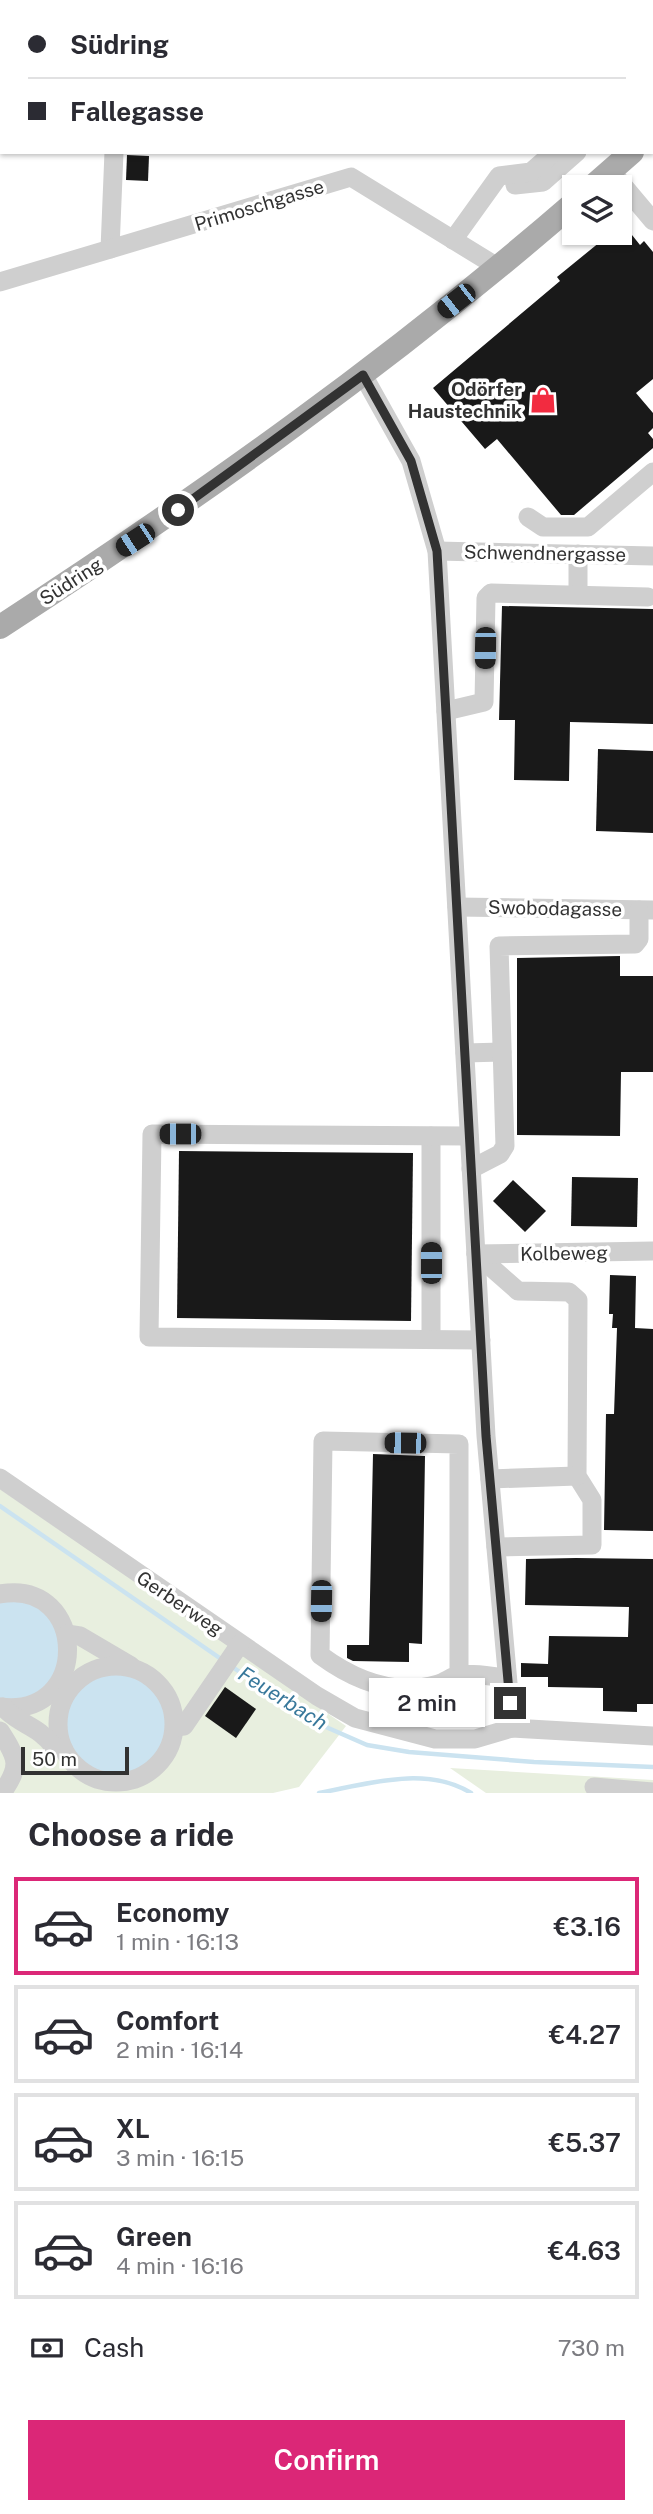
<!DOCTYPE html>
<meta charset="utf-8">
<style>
body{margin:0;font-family:"Public Sans",sans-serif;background:#f7f7f7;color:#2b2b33;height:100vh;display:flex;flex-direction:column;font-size:26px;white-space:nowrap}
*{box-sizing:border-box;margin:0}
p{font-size:23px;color:#7c7c81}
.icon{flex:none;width:38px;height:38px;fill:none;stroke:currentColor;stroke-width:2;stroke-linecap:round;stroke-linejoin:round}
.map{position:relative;height:1793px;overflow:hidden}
.panel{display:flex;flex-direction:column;background:#fff;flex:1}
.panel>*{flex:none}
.guide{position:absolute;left:0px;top:0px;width:654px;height:154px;box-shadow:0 2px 5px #0004;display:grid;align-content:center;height:154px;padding:0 28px;background:#fff}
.buttons{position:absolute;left:562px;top:175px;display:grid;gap:14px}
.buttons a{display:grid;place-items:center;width:70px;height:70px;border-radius:0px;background:#fff;box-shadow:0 2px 5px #0004;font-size:35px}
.scale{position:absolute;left:21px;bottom:18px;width:108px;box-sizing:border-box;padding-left:7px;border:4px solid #323232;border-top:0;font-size:19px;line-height:24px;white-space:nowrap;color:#323232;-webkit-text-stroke:5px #fff;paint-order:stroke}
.end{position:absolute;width:32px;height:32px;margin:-16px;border:9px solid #323232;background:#fff;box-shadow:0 0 0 4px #fff}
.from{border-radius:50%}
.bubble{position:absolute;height:49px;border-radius:0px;background:#fff;box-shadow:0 2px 5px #0004;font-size:23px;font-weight:600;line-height:49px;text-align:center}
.car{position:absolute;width:21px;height:42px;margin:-21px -10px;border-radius:9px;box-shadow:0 0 5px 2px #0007;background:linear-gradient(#222 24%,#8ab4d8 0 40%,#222 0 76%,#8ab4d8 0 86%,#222 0)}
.guide b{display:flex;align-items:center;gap:24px;height:66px;font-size:26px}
.guide b+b{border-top:2px solid #e1e1e2}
.guide i{width:18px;height:18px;background:#2b2b33}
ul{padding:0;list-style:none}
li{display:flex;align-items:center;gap:21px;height:98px;margin:0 14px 10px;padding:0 14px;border:4px solid #e1e1e2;border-radius:0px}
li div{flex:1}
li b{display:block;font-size:26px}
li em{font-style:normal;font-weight:600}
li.on{border-color:#db2777}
li>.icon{width:63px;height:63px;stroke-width:1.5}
h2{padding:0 28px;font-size:32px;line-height:84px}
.pay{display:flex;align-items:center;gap:18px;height:77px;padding:0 28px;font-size:26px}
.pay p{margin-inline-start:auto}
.button{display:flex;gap:14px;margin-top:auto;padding:14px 28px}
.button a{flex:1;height:80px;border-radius:0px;background:#db2777;color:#fff;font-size:28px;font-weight:600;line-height:80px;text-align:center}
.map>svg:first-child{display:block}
.green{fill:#e8efdf}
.water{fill:#cbe3f0}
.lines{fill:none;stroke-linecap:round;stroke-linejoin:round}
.stream{stroke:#cbe3f0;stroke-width:4.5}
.building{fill:#191919}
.minor{stroke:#cfcfcf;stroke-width:19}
.major{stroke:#aaa;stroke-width:24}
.route{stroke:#323232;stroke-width:9}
.labels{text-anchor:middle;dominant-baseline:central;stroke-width:7;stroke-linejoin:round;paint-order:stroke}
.street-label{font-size:19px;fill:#323232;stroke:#fff}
.poi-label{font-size:19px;font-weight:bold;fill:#323232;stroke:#fff;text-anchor:end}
.water-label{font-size:21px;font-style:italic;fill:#38789b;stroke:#fff}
</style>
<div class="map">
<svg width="653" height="1793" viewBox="0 0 653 1793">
<rect width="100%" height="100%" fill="#fff"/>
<g class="green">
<path d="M0,1489L346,1726L299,1787L273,1793H0Z"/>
<path d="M450,1768L653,1780V1793H486Z"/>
</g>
<g class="water">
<path d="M0,1595L32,1598L61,1628L60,1671L32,1699L0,1701Z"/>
<circle cx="118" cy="1724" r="55"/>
</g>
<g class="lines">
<g class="stream">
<path d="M0,1506L224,1661"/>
<path d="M231,1666L310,1720L367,1745L409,1752L534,1762L653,1767"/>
<path d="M319,1793C367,1784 426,1765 471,1793"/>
</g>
</g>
<g class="building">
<path d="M127,155L149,156L148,181L126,180Z"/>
<path d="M620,220L640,245L644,241L653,252V379L636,393L653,413V428L648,433L653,439V448L574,515H561L497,439L485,449L433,388L560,281L557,277L611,233H620Z"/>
<path d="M502,606L653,609V724L570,722L569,781L514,780L515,720H499Z"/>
<path d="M598,749L653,751V833L596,831Z"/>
<path d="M620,956V976H653V1072H621L620,1136L517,1135V958Z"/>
<path d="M179,1151L413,1153L411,1321L177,1318Z"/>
<path d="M572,1177L638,1178L637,1227L571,1226Z"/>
<path d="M513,1180L546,1211L525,1232L493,1201Z"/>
<path d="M610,1275L636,1276L635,1328L653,1329V1531L604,1530L606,1414H614L617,1328H612L613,1314H609Z"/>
<path d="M373,1454L425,1456L422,1644L409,1643V1662L353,1661L347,1658V1645H369Z"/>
<path d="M576,1558L653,1559V1704H637V1712L603,1711V1688L548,1687V1677H521V1663L548,1664L549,1636L628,1637L629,1607L525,1605L526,1559Z"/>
<path d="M225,1687L256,1709L236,1738L205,1716Z"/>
</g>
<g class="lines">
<g class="minor">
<path d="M119,2L120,0"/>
<path d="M416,2L417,0"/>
<path d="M611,171L653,221"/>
<path d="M515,185L543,182L577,152"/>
<path d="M453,240L499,176L531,172L554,152"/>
<path d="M110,249L114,152"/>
<path d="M0,282L351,177L499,268"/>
<path d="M363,375L411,461L437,551L486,1436L512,1728"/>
<path d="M528,517L543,527H588L653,472"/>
<path d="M437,551L653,556"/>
<path d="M578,595V554"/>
<path d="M446,711L484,702L486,598L491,593L648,597"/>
<path d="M457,907L653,910"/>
<path d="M465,1053L502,1052"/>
<path d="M431,1136V1339"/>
<path d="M469,1136L152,1134L149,1337L481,1340"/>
<path d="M471,1169L500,1154L505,1146L499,946L635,944L639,939V910"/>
<path d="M476,1254L518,1291L569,1292L578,1300L577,1476L592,1500V1545L496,1547"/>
<path d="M476,1254L653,1251"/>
<path d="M0,1478L317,1696L355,1718L435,1739H475L512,1728L653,1736"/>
<path d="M490,1479L577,1476"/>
<path d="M0,1594C88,1578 92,1719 0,1707"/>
<path d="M67,1634L80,1636L131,1666"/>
<circle cx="116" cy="1724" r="58"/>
<path d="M459,1675V1444L323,1441L320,1655C354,1680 395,1697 438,1684C445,1682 451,1677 458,1675C473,1672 493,1677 507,1678"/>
<path d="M3,1707C19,1725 38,1725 54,1747L63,1748"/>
<path d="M175,1727L184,1726L240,1644"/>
<path d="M0,1731C18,1759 21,1766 2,1793"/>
<path d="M594,1787L653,1792"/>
</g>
<g class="major">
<path d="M592,187L632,152"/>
<path d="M0,627C200,497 394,359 574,203"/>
</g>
</g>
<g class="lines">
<path class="route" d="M178,510L363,375L411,461L437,551L486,1436L510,1703"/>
</g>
<defs>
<g id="shop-bare" transform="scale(2.1)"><path d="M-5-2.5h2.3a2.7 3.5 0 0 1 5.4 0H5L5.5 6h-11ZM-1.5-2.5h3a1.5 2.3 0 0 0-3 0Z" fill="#f22b40" stroke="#fff" stroke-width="2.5" paint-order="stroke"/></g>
</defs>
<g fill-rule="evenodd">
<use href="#shop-bare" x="543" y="400"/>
</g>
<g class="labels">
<g class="street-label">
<text transform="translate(259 205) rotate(-17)">Primoschgasse</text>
<text transform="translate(545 553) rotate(1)">Schwendnergasse</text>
<text transform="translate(71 581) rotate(-33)">Südring</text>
<text transform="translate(555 908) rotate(1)">Swobodagasse</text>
<text transform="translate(564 1253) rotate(-1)">Kolbeweg</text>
<text transform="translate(180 1603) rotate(34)">Gerberweg</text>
</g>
<g class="poi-label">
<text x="522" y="389">Odörfer<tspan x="522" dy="22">Haustechnik</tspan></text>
</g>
<g class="water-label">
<text transform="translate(283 1698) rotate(32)">Feuerbach</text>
</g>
</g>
</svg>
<div class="buttons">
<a><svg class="icon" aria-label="layers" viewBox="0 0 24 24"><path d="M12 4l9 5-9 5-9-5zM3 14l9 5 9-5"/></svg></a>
</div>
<div class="scale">50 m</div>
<i class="end from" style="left:178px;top:510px"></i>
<i class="end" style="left:510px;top:1703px"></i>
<div class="bubble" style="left:369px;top:1678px;width:116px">2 min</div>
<i class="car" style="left:456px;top:301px;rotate:232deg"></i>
<i class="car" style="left:135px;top:540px;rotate:237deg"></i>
<i class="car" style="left:485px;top:648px;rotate:181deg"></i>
<i class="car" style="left:180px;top:1134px;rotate:270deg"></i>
<i class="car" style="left:431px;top:1263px;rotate:0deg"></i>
<i class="car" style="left:405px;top:1443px;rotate:271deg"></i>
<i class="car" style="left:321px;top:1601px;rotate:181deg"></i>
<div class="guide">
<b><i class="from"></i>Südring</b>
<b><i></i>Fallegasse</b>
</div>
</div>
<section class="panel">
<h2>Choose a ride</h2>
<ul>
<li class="on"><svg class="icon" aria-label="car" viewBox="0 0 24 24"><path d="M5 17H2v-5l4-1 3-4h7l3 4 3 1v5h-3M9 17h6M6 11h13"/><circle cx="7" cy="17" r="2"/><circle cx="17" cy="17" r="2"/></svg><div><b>Economy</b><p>1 min · 16:13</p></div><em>€3.16</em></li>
<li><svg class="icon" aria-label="car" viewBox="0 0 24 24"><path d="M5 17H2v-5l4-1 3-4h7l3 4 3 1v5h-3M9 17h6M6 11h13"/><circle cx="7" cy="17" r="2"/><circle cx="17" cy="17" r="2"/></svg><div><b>Comfort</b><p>2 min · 16:14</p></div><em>€4.27</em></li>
<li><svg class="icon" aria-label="car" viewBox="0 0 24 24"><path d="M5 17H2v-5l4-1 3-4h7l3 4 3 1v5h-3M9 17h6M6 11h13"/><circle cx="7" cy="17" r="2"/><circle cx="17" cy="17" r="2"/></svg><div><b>XL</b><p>3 min · 16:15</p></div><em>€5.37</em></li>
<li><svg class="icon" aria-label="car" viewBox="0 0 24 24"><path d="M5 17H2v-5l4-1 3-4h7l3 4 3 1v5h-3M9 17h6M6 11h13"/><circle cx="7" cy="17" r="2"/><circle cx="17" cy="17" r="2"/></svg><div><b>Green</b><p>4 min · 16:16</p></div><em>€4.63</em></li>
</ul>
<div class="pay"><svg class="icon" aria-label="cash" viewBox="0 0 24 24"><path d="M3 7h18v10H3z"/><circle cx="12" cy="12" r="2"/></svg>Cash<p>730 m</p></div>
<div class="button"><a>Confirm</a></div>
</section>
